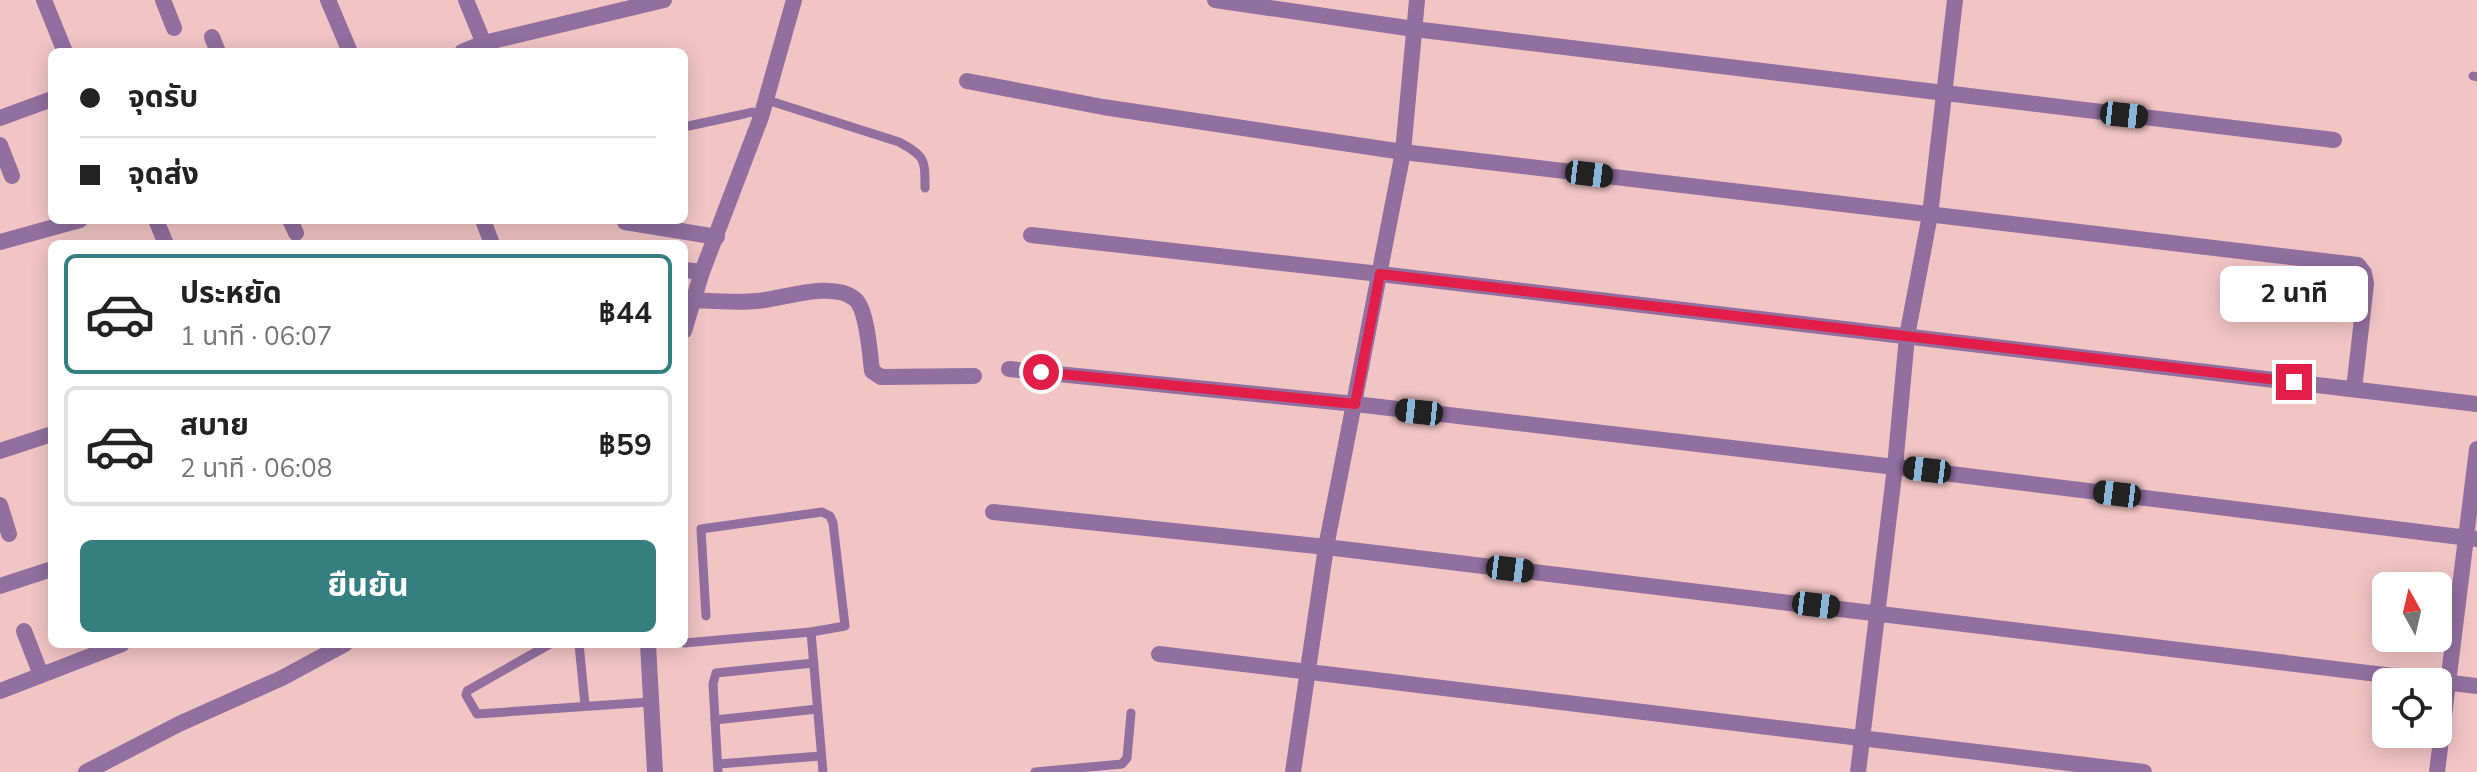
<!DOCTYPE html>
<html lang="th">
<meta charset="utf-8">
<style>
body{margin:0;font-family:"Nunito Sans","Noto Sans Thai",sans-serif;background:#f6f6f6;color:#222;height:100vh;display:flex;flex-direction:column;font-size:30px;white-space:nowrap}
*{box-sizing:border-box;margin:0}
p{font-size:26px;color:#767676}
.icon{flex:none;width:44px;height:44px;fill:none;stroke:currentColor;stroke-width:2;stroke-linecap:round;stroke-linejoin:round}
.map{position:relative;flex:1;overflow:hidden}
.side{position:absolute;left:48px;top:240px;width:640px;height:408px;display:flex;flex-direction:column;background:#fff;border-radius:12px;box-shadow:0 4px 20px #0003}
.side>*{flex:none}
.top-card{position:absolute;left:48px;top:48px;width:640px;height:176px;border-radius:12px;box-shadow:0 4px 20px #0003;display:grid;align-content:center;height:176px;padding:0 32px;background:#fff}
.needle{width:52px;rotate:352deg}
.tools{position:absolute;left:2372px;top:572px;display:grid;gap:16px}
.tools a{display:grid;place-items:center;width:80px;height:80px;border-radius:12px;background:#fff;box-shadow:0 4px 20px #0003;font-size:40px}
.end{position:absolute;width:36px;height:36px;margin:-18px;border:10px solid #e11d48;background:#fff;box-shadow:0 0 0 4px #fff}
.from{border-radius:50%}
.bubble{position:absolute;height:56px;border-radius:12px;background:#fff;box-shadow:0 4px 20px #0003;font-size:26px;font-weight:700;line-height:56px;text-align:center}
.car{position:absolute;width:24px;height:48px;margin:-24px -12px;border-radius:10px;box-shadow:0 0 6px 2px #0007;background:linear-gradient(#222 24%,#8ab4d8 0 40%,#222 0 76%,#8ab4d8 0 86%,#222 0)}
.top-card b{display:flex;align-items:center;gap:28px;height:76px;font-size:30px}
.top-card b+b{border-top:2px solid #e0e0e0}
.top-card i{width:20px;height:20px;background:#222}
ul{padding:14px 0 0;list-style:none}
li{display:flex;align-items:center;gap:24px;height:120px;margin:0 16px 12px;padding:0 16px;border:4px solid #e0e0e0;border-radius:12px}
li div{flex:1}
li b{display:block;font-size:30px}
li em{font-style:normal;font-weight:700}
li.on{border-color:#367f81}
li>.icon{width:72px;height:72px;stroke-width:1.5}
.cta{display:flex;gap:16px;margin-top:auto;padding:16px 32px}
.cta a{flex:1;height:92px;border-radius:12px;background:#367f81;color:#fff;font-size:32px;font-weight:700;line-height:92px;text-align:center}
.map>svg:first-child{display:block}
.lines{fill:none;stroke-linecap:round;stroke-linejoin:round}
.service{stroke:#926f9f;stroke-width:9}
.minor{stroke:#926f9f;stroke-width:16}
.tertiary{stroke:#926f9f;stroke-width:16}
.route{stroke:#e11d48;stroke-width:10}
</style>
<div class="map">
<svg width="2477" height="772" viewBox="0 0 2477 772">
<rect width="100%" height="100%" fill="#f2c5c5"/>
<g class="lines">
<g class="service">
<path d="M2473,76L2477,77"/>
<path d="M767,100L899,142C925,156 925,159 925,188"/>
<path d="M684,127L744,114L752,112L761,117"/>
<path d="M706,616L701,529L822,512L830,516L833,523L845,626L811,632"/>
<path d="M684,643L811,632L823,772"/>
<path d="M550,644L467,691L466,695L477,714L650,702"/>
<path d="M579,644L585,705"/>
<path d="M715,720L817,709"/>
<path d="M718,764L821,756"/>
<path d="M718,772L713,684L716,673L814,663"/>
<path d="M1035,772L1122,764L1127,758L1131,713"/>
</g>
<g class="minor">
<path d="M44,0L65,52"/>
<path d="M163,0L174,28"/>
<path d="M328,0L350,52"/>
<path d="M466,0L487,51"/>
<path d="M1215,0L1414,29L2334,140"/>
<path d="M212,37L218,52"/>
<path d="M462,52L484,43L664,0"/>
<path d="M967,81L1103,107L1403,152L2358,265L2364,273L2366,284L2354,389"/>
<path d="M0,118L52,99"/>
<path d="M0,145L12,176"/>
<path d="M156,220L166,244"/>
<path d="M290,220L296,233"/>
<path d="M483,220L492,244"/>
<path d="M625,222L717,237"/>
<path d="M1031,235L1380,274L2477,404"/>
<path d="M0,242L80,220"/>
<path d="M684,270L702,272"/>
<path d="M694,300C714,301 736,303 757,301C782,299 833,280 855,299C867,309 870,354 872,371L881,377L974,376"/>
<path d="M1009,369L1355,404L1895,467L2477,539"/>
<path d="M0,451L52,434"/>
<path d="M0,505L9,534"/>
<path d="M993,512L1326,547L2477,686"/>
<path d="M0,586L52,569"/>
<path d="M24,631L41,675"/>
<path d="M1159,654L2144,772"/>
<path d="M0,691L122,644"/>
<path d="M86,772L179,724L282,678L345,644"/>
<path d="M1293,772L1326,547L1403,152L1417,0"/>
<path d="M1858,772L1895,467L1907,336L1930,215L1955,0"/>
<path d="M2437,772L2477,449"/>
</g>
<g class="tertiary">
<path d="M684,331L702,272L761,117L794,0"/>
<path d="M648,644L655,772"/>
</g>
</g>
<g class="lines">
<path class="route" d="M1041,372L1355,404L1380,274L2294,382"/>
</g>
</svg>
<div class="tools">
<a><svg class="needle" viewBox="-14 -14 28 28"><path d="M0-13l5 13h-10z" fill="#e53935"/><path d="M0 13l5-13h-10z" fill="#767676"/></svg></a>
<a><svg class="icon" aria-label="locate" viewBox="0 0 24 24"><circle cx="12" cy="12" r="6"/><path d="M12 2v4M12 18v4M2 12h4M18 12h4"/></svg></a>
</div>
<i class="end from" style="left:1041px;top:372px"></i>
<i class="end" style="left:2294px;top:382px"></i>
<div class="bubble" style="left:2220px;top:266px;width:148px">2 นาที</div>
<i class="car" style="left:2124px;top:115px;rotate:96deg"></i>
<i class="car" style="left:1589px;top:174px;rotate:97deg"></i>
<i class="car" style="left:1419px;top:412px;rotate:276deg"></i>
<i class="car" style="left:1927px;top:470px;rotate:277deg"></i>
<i class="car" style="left:2117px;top:494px;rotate:277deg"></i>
<i class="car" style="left:1510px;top:569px;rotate:97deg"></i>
<i class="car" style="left:1816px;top:605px;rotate:97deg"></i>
<div class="top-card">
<b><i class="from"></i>จุดรับ</b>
<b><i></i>จุดส่ง</b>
</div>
<section class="side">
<ul>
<li class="on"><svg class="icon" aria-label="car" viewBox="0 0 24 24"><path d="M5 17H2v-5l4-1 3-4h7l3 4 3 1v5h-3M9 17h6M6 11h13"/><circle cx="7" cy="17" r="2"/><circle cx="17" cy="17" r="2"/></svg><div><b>ประหยัด</b><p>1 นาที · 06:07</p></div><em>฿44</em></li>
<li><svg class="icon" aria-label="car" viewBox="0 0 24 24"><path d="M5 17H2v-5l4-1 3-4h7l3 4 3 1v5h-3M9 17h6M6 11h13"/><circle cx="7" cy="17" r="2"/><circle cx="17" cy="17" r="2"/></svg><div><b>สบาย</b><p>2 นาที · 06:08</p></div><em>฿59</em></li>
</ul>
<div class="cta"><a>ยืนยัน</a></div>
</section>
</div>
